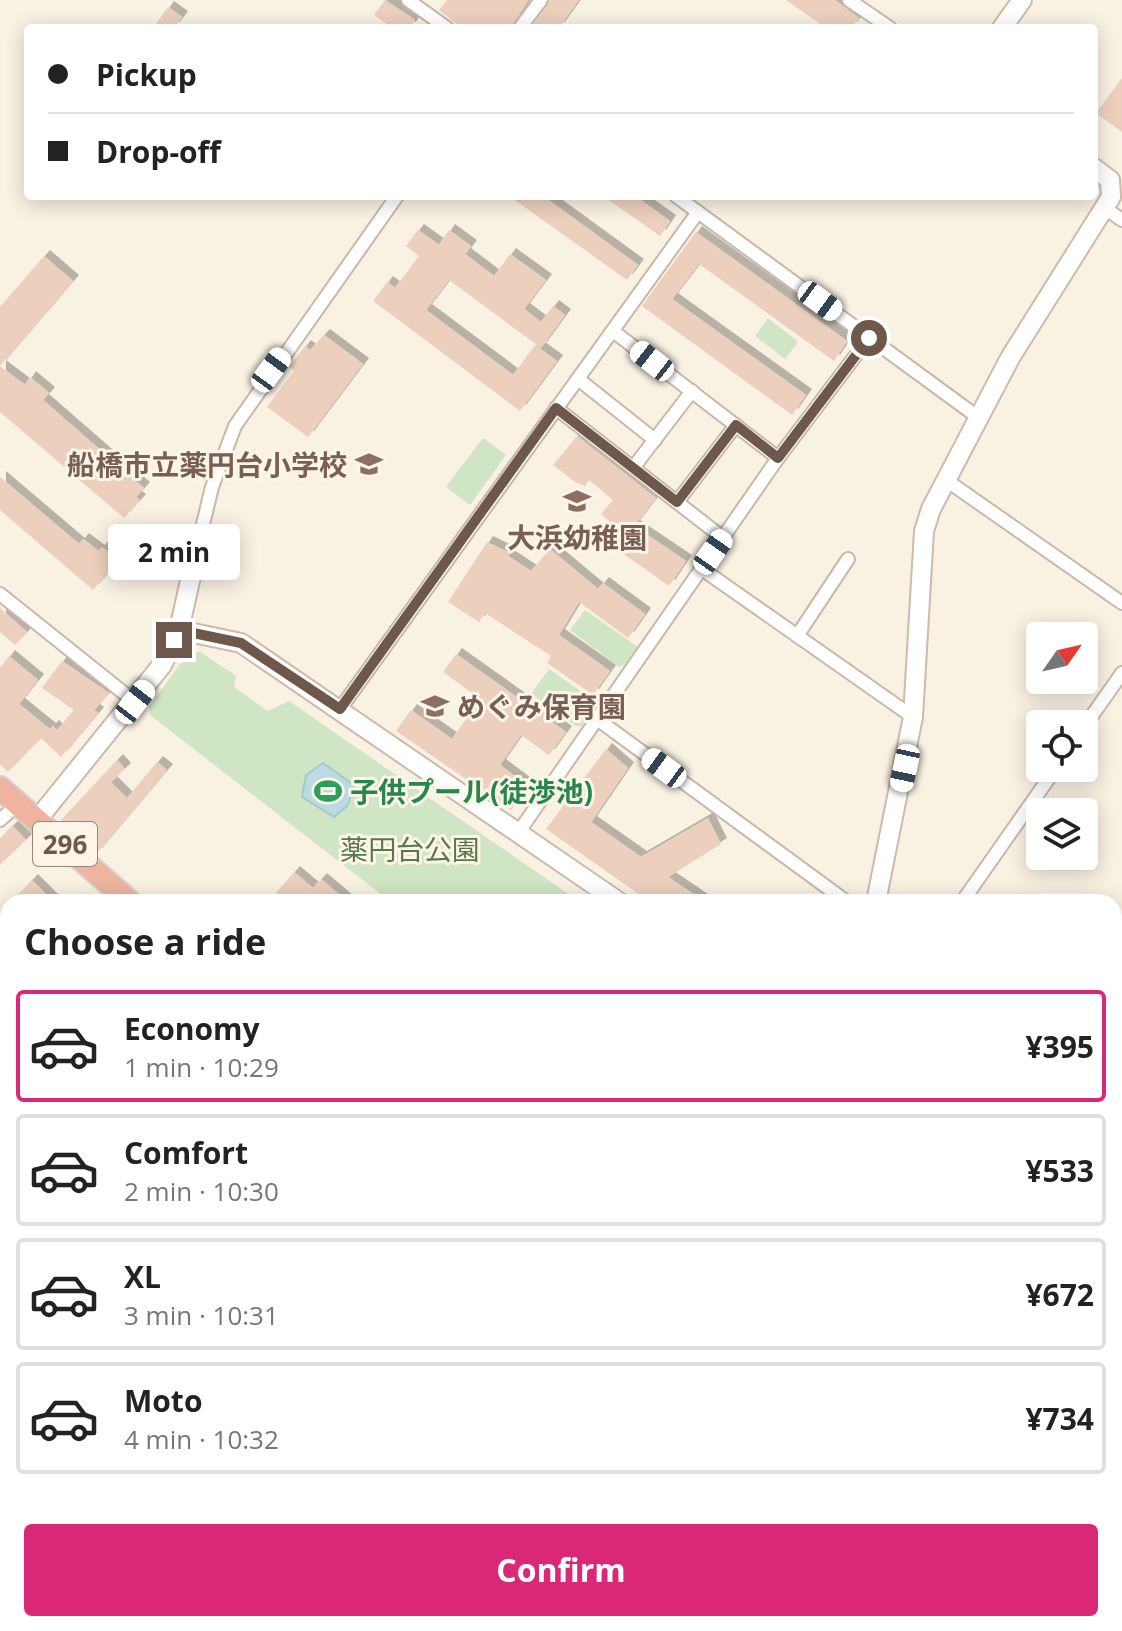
<!DOCTYPE html>
<meta charset="utf-8">
<style>
body{margin:0;font-family:"Open Sans","Noto Sans JP",sans-serif;background:#f2f2f2;color:#222;height:100vh;display:flex;flex-direction:column;font-size:30px;white-space:nowrap}
*{box-sizing:border-box;margin:0}
p{font-size:26px;color:#767676}
.icon{flex:none;width:44px;height:44px;fill:none;stroke:currentColor;stroke-width:2;stroke-linecap:round;stroke-linejoin:round}
.map{position:relative;flex:1;overflow:hidden}
.drawer{position:absolute;left:0px;top:894px;width:1122px;height:738px;display:flex;flex-direction:column;background:#fff;border-radius:24px 24px 0 0;box-shadow:0 4px 20px #0003}
.drawer>*{flex:none}
.hud{position:absolute;left:24px;top:24px;width:1074px;height:176px;border-radius:8px;box-shadow:0 4px 20px #0003;display:grid;align-content:center;height:176px;padding:0 24px;background:#fff}
.needle{width:52px;rotate:56deg}
.tools{position:absolute;left:1026px;top:622px;display:grid;gap:16px}
.tools a{display:grid;place-items:center;width:72px;height:72px;border-radius:8px;background:#fff;box-shadow:0 4px 20px #0003;font-size:40px}
.end{position:absolute;width:36px;height:36px;margin:-18px;border:10px solid #6e584b;background:#fff;box-shadow:0 0 0 4px #fff}
.from{border-radius:50%}
.bubble{position:absolute;height:56px;border-radius:8px;background:#fff;box-shadow:0 4px 20px #0003;font-size:26px;font-weight:700;line-height:56px;text-align:center}
.car{position:absolute;width:24px;height:48px;margin:-24px -12px;border-radius:10px;box-shadow:0 0 6px 2px #0007;background:linear-gradient(#fff 24%,#345 0 40%,#fff 0 76%,#345 0 86%,#fff 0)}
.hud b{display:flex;align-items:center;gap:28px;height:76px;font-size:30px}
.hud b+b{border-top:2px solid #e0e0e0}
.hud i{width:20px;height:20px;background:#222}
ul{padding:0;list-style:none}
li{display:flex;align-items:center;gap:24px;height:112px;margin:0 16px 12px;padding:0 8px;border:4px solid #e0e0e0;border-radius:8px}
li div{flex:1}
li b{display:block;font-size:30px}
li em{font-style:normal;font-weight:700}
li.on{border-color:#db2777}
li>.icon{width:72px;height:72px;stroke-width:1.5}
h2{padding:0 24px;font-size:36px;line-height:96px}
.action{display:flex;gap:16px;margin-top:auto;padding:16px 24px}
.action a{flex:1;height:92px;border-radius:8px;background:#db2777;color:#fff;font-size:32px;font-weight:700;line-height:92px;text-align:center}
.map>svg:first-child{display:block}
.green{fill:#d0e5c3}
.water{fill:#b9dbe1;stroke:#a0cad1;stroke-width:2}
.building{fill:#ecd0bd;filter:url(#shadow)}
.lines{fill:none;stroke-linecap:round;stroke-linejoin:round}
.street-casing{stroke:#c9b8aa;stroke-width:16}
.secondary-casing{stroke:#cebaab;stroke-width:22}
.highway-casing{stroke:#d6d0cd;stroke-width:26}
.street{stroke:#fff;stroke-width:12}
.secondary{stroke:#fff;stroke-width:18}
.highway{stroke:#eeb49f;stroke-width:22}
.route{stroke:#6e584b;stroke-width:10}
.labels{text-anchor:middle;dominant-baseline:central;stroke-width:6;stroke-linejoin:round;paint-order:stroke}
.shield{fill:#fdf5e8;stroke:#99877a;stroke-width:2}
.shield-label{font-size:26px;font-weight:bold;fill:#6e584b}
.education-label{font-size:28px;font-weight:bold;fill:#785e54;stroke:#fdf5e8;text-anchor:end}
.leisure-label{font-size:28px;font-weight:bold;fill:#27864d;stroke:#fdf5e8;text-anchor:start}
.park-label{font-size:28px;fill:#567948;stroke:#fdf5e8}
</style>
<div class="map">
<svg width="1122" height="1631" viewBox="0 0 1122 1631">
<defs>
<filter id="shadow"><feDropShadow dx="6" dy="-6" stdDeviation="0" flood-color="#0004"/></filter>
</defs>
<rect width="100%" height="100%" fill="#f9f1e2"/>
<g class="green">
<path d="M768,318L798,342L785,359L755,336Z"/>
<path d="M483,438L506,455L470,505L446,487Z"/>
<path d="M585,610L638,647L626,664L619,667L570,630Z"/>
<path d="M199,651L236,676L234,687L268,711L289,701L580,902H391L150,715L149,707L180,664Z"/>
<path d="M549,669L598,703L582,726H576L531,694Z"/>
<path d="M0,1481L8,1488V1581L0,1591Z"/>
</g>
<path class="water" d="M323,763L354,785L348,805L334,817L302,797L306,775Z"/>
<g class="building">
<path d="M385,0L415,20L410,28H392L374,15Z"/>
<path d="M447,0H528L511,28H462L439,10Z"/>
<path d="M550,0H579L559,28H531Z"/>
<path d="M786,0H835L859,18L851,28H826Z"/>
<path d="M168,7L182,17L174,28H153Z"/>
<path d="M1122,78V132L1096,113Z"/>
<path d="M509,196H543L638,265L627,280Z"/>
<path d="M603,196H635L670,221L660,236Z"/>
<path d="M418,230L439,245L449,230L471,246L465,254L494,276L510,254L546,280L524,309L541,322L553,306L565,315L541,348L449,280L426,310L513,375L535,345L557,361L520,411L373,301L387,282L395,288L419,256L406,246Z"/>
<path d="M696,232L847,341L834,361L699,264L672,299L806,395L792,415L642,306Z"/>
<path d="M44,256L73,281L0,366L25,385L30,377L49,393L43,400L144,488L136,497L140,500L124,518L0,412V307Z"/>
<path d="M324,335L363,364L308,437L267,407L294,371L289,367L305,346L310,350Z"/>
<path d="M577,436L656,498L634,526L686,561L669,586L611,545L621,532L601,514L613,500L589,480L585,486L575,482L553,465Z"/>
<path d="M0,477L79,544L83,539L99,551L102,547L118,561L93,590L0,510Z"/>
<path d="M487,542L510,553L508,556L531,571L550,549L598,589L603,583L645,614L628,638L579,602L559,635L610,671L593,695L547,663L551,656L485,613L479,622L448,602Z"/>
<path d="M0,608L27,632L15,645L0,632Z"/>
<path d="M456,654L566,732L549,755L521,735L500,765L528,786L511,810L396,731L411,710L452,739L480,699L443,672Z"/>
<path d="M9,656L38,680L19,704L50,729L53,726L57,730L74,710L42,688L62,661L109,693L94,710L98,713L61,757L41,738L8,772L0,764V668Z"/>
<path d="M606,749L628,768L591,822L641,857L708,818L721,844L668,877L705,902H650L546,829Z"/>
<path d="M117,760L125,769L111,782L127,798L157,762L167,770L96,854L61,820Z"/>
<path d="M13,826L26,840L0,865V838Z"/>
<path d="M294,872L313,888L321,879L348,902H287L276,893Z"/>
<path d="M32,880L54,902H11Z"/>
</g>
<g class="lines">
<g class="street-casing">
<g id="street">
<path d="M408,0L447,28"/>
<path d="M849,0L890,28"/>
<path d="M520,28L541,0"/>
<path d="M676,196L979,418"/>
<path d="M1105,208L1122,220"/>
<path d="M613,331L778,458"/>
<path d="M578,379L655,440"/>
<path d="M556,408L723,538"/>
<path d="M633,468L692,391"/>
<path d="M946,480L1122,603"/>
<path d="M677,502L736,425"/>
<path d="M198,545L212,487L235,426L397,196"/>
<path d="M702,569L913,717"/>
<path d="M0,594L135,702"/>
<path d="M797,636L848,559"/>
<path d="M340,709L698,212"/>
<path d="M597,719L847,902"/>
<path d="M1084,727L1122,673"/>
<path d="M0,820L18,804"/>
<path d="M518,833L778,458L869,338"/>
<path d="M962,902L1056,768"/>
<path d="M1114,1098L1122,1086"/>
<path d="M1114,1165L1122,1171"/>
<path d="M0,1319L8,1309"/>
<path d="M0,1458L8,1448"/>
<path d="M0,1477L8,1483"/>
<path d="M1114,1509L1122,1498"/>
<path d="M0,1601L8,1591"/>
<path d="M0,1621L4,1631"/>
<path d="M87,1631L88,1624"/>
</g>
</g>
<g class="secondary-casing">
<g id="secondary">
<path d="M1002,28L1022,0"/>
<path d="M179,630L241,643L619,902"/>
<path d="M37,820L162,665L179,630L198,545"/>
<path d="M876,902L913,717L924,531L931,509L1010,358L1111,197L1110,180L1094,168"/>
<path d="M0,1180L8,1172"/>
</g>
</g>
<g class="highway-casing">
<g id="highway">
<path d="M0,788L130,902"/>
<path d="M1072,1624L1082,1631"/>
</g>
</g>
<use href="#street" class="street"/>
<use href="#secondary" class="secondary"/>
<use href="#highway" class="highway"/>
</g>
<g class="lines">
<path class="route" d="M174,640L179,630L241,643L340,709L556,408L677,502L736,425L778,458L869,338"/>
</g>
<defs>
<g id="school-bare" transform="scale(2.16)"><path d="M0-5L7-2L0 1L-7-2ZM-4 1L0 2.5L4 1V4Q0 6-4 4Z" fill="#8d6e63" stroke="#fdf5e8" stroke-width="2.5" paint-order="stroke"/></g>
<g id="stadium-bare" transform="scale(2.16)"><path d="M0-5a6.5 5 0 1 0 0 10a6.5 5 0 1 0 0-10ZM-3.5-1.8h7v3.6h-7Z" fill="#2e9e5b" stroke="#fdf5e8" stroke-width="2.5" paint-order="stroke"/></g>
</defs>
<g fill-rule="evenodd">
<use href="#school-bare" x="369" y="464"/>
<use href="#school-bare" x="577" y="501"/>
<use href="#school-bare" x="435" y="706"/>
<use href="#stadium-bare" x="328" y="791"/>
</g>
<g class="labels">
<rect class="shield" x="33" y="822" width="64" height="44" rx="6"/>
<g class="shield-label">
<text x="65" y="844">296</text>
</g>
<g class="education-label">
<text x="347" y="464">船橋市立薬円台小学校</text>
<text x="577" y="537" text-anchor="middle">大浜幼稚園</text>
<text x="457" y="706" text-anchor="start">めぐみ保育園</text>
</g>
<g class="leisure-label">
<text x="350" y="791">子供プール(徒渉池)</text>
</g>
<g class="park-label">
<text x="410" y="849">薬円台公園</text>
</g>
</g>
</svg>
<div class="tools">
<a><svg class="needle" viewBox="-14 -14 28 28"><path d="M0-13l5 13h-10z" fill="#e53935"/><path d="M0 13l5-13h-10z" fill="#767676"/></svg></a>
<a><svg class="icon" aria-label="locate" viewBox="0 0 24 24"><circle cx="12" cy="12" r="6"/><path d="M12 2v4M12 18v4M2 12h4M18 12h4"/></svg></a>
<a><svg class="icon" aria-label="layers" viewBox="0 0 24 24"><path d="M12 4l9 5-9 5-9-5zM3 14l9 5 9-5"/></svg></a>
</div>
<i class="end from" style="left:869px;top:338px"></i>
<i class="end" style="left:174px;top:640px"></i>
<div class="bubble" style="left:108px;top:524px;width:132px">2 min</div>
<i class="car" style="left:820px;top:301px;rotate:126deg"></i>
<i class="car" style="left:652px;top:361px;rotate:308deg"></i>
<i class="car" style="left:271px;top:370px;rotate:36deg"></i>
<i class="car" style="left:713px;top:552px;rotate:35deg"></i>
<i class="car" style="left:135px;top:702px;rotate:38deg"></i>
<i class="car" style="left:664px;top:768px;rotate:306deg"></i>
<i class="car" style="left:905px;top:768px;rotate:192deg"></i>
<div class="hud">
<b><i class="from"></i>Pickup</b>
<b><i></i>Drop-off</b>
</div>
<section class="drawer">
<h2>Choose a ride</h2>
<ul>
<li class="on"><svg class="icon" aria-label="car" viewBox="0 0 24 24"><path d="M5 17H2v-5l4-1 3-4h7l3 4 3 1v5h-3M9 17h6M6 11h13"/><circle cx="7" cy="17" r="2"/><circle cx="17" cy="17" r="2"/></svg><div><b>Economy</b><p>1 min · 10:29</p></div><em>¥395</em></li>
<li><svg class="icon" aria-label="car" viewBox="0 0 24 24"><path d="M5 17H2v-5l4-1 3-4h7l3 4 3 1v5h-3M9 17h6M6 11h13"/><circle cx="7" cy="17" r="2"/><circle cx="17" cy="17" r="2"/></svg><div><b>Comfort</b><p>2 min · 10:30</p></div><em>¥533</em></li>
<li><svg class="icon" aria-label="car" viewBox="0 0 24 24"><path d="M5 17H2v-5l4-1 3-4h7l3 4 3 1v5h-3M9 17h6M6 11h13"/><circle cx="7" cy="17" r="2"/><circle cx="17" cy="17" r="2"/></svg><div><b>XL</b><p>3 min · 10:31</p></div><em>¥672</em></li>
<li><svg class="icon" aria-label="car" viewBox="0 0 24 24"><path d="M5 17H2v-5l4-1 3-4h7l3 4 3 1v5h-3M9 17h6M6 11h13"/><circle cx="7" cy="17" r="2"/><circle cx="17" cy="17" r="2"/></svg><div><b>Moto</b><p>4 min · 10:32</p></div><em>¥734</em></li>
</ul>
<div class="action"><a>Confirm</a></div>
</section>
</div>
